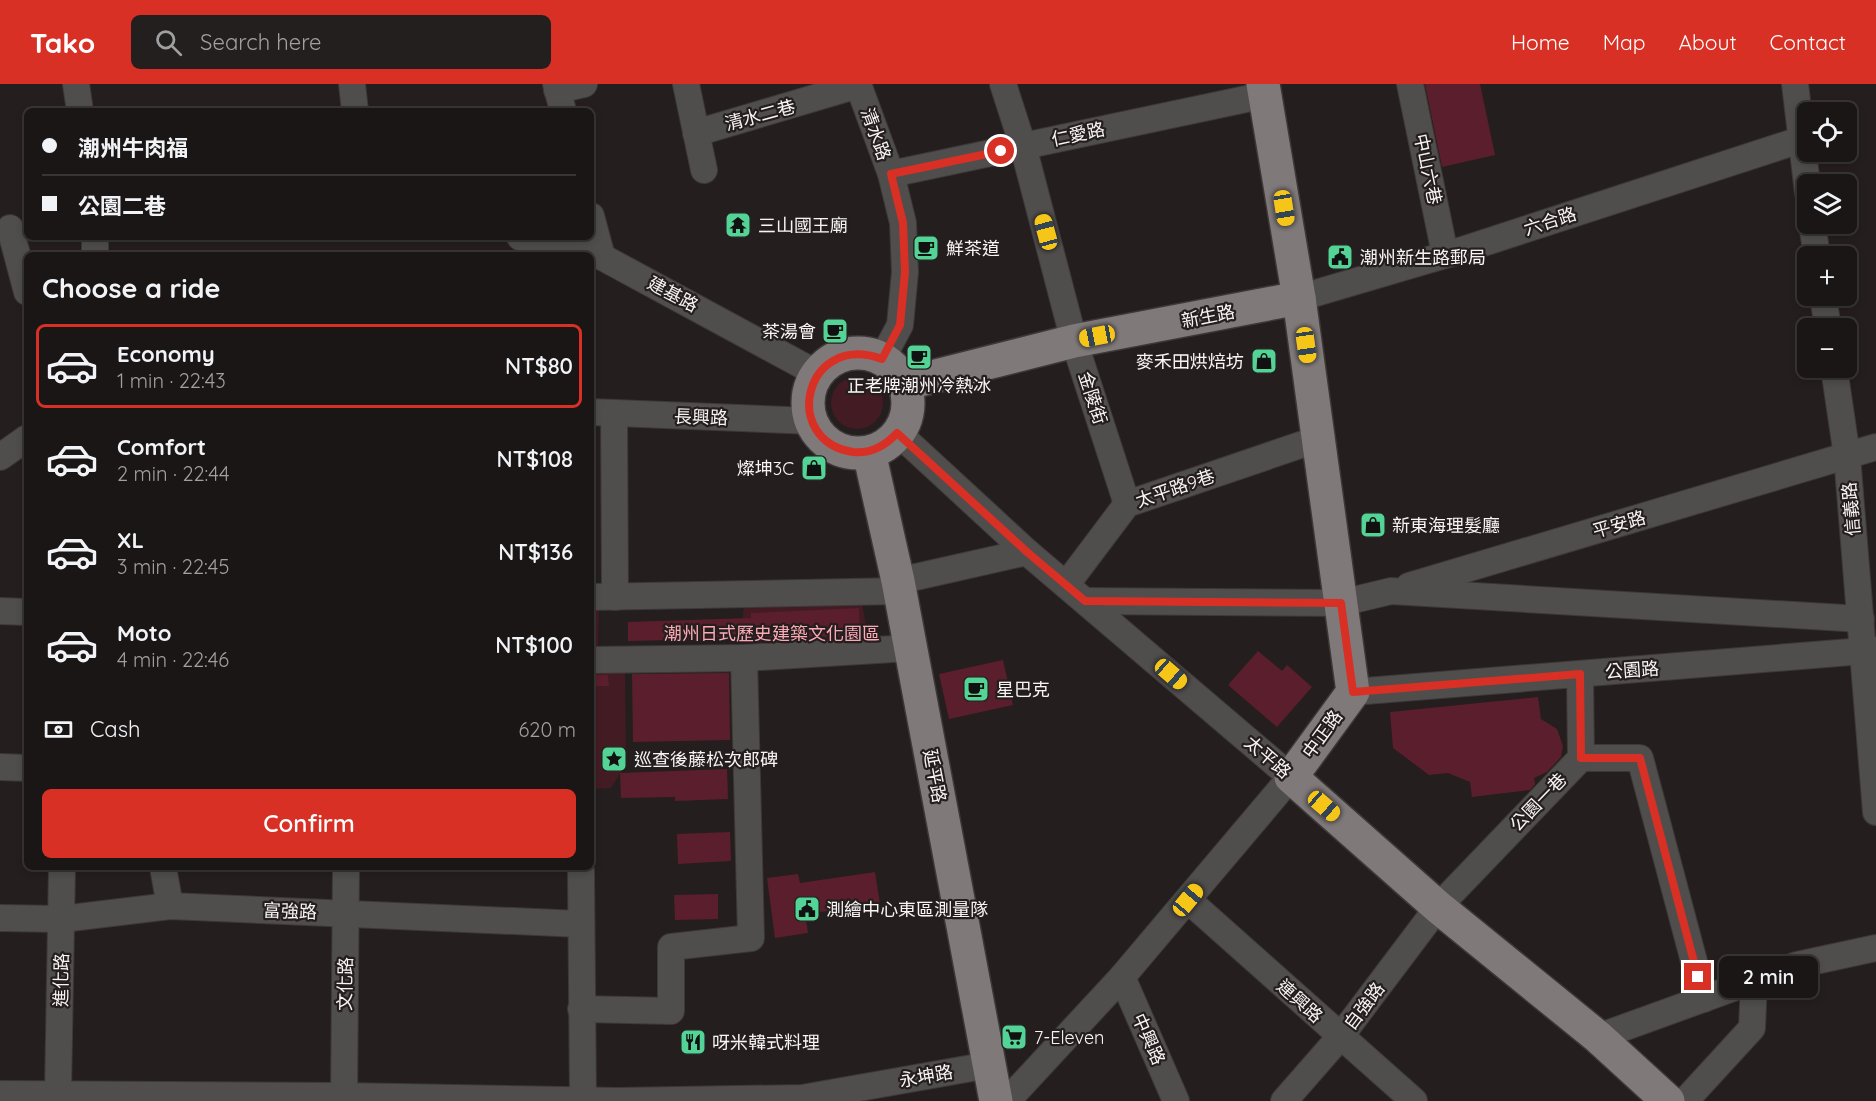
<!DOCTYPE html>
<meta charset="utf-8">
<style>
body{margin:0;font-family:Quicksand,"Noto Sans TC",sans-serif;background:#241f1f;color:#f1f3f6;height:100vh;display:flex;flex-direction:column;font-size:22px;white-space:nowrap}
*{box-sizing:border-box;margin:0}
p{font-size:20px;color:#a09fa1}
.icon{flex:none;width:33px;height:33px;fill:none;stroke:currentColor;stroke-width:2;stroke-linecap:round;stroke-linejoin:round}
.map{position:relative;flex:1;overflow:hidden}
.sheet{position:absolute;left:24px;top:168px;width:570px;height:618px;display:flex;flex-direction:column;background:#1b1616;border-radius:9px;box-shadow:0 3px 9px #0003,0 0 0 2px #393535}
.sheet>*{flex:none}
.hud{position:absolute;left:24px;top:24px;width:570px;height:132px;border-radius:9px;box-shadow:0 3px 9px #0003,0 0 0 2px #393535;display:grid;align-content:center;height:132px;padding:0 18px;background:#1b1616}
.controls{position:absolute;left:1797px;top:18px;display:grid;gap:12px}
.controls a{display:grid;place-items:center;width:60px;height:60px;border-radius:9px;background:#1b1616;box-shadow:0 3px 9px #0003,0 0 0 2px #393535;font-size:30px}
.end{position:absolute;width:27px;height:27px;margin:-14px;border:8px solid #d93025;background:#fff;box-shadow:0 0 0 3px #fff}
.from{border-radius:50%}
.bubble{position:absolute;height:42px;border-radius:9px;background:#1b1616;box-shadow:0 3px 9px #0003,0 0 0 2px #393535;font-size:20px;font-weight:600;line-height:42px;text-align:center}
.car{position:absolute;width:18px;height:36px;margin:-18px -9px;border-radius:8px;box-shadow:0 0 4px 2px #0007;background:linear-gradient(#f5c518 24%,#345 0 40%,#f5c518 0 76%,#345 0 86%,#f5c518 0)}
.hud b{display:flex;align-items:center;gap:21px;height:57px;font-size:22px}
.hud b+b{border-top:2px solid #393535}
.hud i{width:15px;height:15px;background:#f1f3f6}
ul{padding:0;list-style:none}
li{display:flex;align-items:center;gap:18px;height:84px;margin:0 12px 9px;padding:0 6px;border:3px solid transparent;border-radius:9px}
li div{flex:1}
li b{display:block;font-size:22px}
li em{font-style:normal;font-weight:600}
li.current{border-color:#d93025}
li>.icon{width:54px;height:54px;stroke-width:1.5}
h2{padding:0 18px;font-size:27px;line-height:72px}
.pay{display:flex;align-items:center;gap:15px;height:66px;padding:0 18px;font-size:22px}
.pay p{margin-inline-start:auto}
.primary-button{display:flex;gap:12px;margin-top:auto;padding:12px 18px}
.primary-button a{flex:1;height:69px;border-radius:9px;background:#d93025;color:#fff;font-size:24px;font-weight:600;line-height:69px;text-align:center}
header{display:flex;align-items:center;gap:36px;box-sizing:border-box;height:84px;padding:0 30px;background:#d93025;color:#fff}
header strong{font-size:28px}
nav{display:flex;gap:33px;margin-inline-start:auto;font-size:21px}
.search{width:420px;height:54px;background:#241f1f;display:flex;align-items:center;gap:15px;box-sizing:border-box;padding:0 21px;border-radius:9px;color:#a09fa1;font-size:22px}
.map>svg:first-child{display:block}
.green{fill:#431b23}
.building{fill:#5b1e2c}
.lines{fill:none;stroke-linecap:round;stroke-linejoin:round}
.minor-casing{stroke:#3d3838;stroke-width:28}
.major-casing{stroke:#3d3838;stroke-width:36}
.minor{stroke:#504d4d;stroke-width:26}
.major{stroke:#80797a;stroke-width:33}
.route{stroke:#d93025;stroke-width:8}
.labels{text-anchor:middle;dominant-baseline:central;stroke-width:4.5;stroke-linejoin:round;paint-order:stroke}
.street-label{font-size:18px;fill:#f8f4f4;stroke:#241e1e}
.poi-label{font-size:18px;fill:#f8f4f4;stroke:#241e1e;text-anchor:start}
.park-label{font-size:18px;fill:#fbaab6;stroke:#241e1e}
</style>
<header>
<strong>Tako</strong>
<div class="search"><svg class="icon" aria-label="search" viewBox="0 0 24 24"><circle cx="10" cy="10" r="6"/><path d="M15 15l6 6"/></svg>Search here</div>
<nav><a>Home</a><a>Map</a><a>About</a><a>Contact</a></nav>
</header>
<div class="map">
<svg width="1876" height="1017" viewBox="0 0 1876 1017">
<rect width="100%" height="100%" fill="#241e1e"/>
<g class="green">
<circle cx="857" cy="319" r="26"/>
<path d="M862,519L872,575L625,583L626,680L611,704L591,705V523H599L598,567L740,566L744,520Z"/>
</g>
<g class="building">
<path d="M1425,0H1480L1495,71L1442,83Z"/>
<path d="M859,524L860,552L628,557V538L751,534V529Z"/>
<path d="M1258,567L1282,587L1287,581L1312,603L1277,643L1228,601Z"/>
<path d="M1003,576L1013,621L949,635L939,590Z"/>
<path d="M729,589L730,656L633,658L632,590Z"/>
<path d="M594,591H608L609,602H595Z"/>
<path d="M1538,613L1541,635L1557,645L1563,662L1561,673L1547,688L1534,694L1535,700L1530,706L1472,713L1470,698L1448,689L1429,691L1393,664L1390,628Z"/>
<path d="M727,685L728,715L675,717V713L621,714L620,689Z"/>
<path d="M730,748L731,777L678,780L677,750Z"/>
<path d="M875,788L880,820L805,830L808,849L775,854L767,794L798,790L800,799Z"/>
<path d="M718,810V835L675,836L674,811Z"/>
</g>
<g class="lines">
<g class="minor-casing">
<g id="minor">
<path d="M76,0L80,27"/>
<path d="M352,0L355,27"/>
<path d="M556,0L563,27"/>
<path d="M686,0L704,86"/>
<path d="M858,0L891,90L903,139L905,188L900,241L882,275"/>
<path d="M1003,0L1023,62L1074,257L1127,420"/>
<path d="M1410,0L1445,170"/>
<path d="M1795,0L1808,109"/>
<path d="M557,6L584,0"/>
<path d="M696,49L858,1"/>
<path d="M891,90L1265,11"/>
<path d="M591,132L602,173"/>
<path d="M1812,140L1817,172"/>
<path d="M10,144L27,208"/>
<path d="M520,153L557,156L602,173L818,290"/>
<path d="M95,171V153"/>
<path d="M1823,212L1828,244"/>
<path d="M1299,214L1462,166L1800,56"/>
<path d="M1834,284L1847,372L1876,728"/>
<path d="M591,328L812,337"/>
<path d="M614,329L615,513"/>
<path d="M898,349L1027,468L1291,693L1122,893L1007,1017"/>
<path d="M0,373L27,354"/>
<path d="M898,497L1027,468"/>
<path d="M1066,501L1127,420L1318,355"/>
<path d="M1409,502L1876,363"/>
<path d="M591,513L900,507"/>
<path d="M1085,517L1341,519L1391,507L1861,535"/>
<path d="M0,527L27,528"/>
<path d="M591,576L744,574"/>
<path d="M1353,608L1876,566"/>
<path d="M1581,674H1640L1704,915"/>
<path d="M0,683L27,684"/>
<path d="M163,783L170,822"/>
<path d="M581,787L583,1017"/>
<path d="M1188,816L1414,1017"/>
<path d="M0,834L62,835L170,822L580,840"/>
<path d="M1122,893L1176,1017"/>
<path d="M581,925L671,927V863L751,854L744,574L910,564"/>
<path d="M1598,953L1797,881L1876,864"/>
<path d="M58,1009L62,783"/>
<path d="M0,1010L344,1012L618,1017L802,1014L989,981"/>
<path d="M344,1017L346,783"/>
<path d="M1284,1017L1340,953L1438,823L1581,674L1580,590"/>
<path d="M1685,1017L1752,944L1754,897"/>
</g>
</g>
<g class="major-casing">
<g id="major">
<path d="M1263,0L1299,214L1353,608L1291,693L1438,823L1598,953L1668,1017"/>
<circle cx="858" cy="319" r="50"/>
<path d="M904,300L1074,257L1299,214"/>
<path d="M869,368L898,497L996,1017"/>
</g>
</g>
<use href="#minor" class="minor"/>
<use href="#major" class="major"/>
</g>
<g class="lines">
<path class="route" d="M1001,67L891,90L903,139L905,188L900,241L882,275C804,247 780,357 853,368C871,370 885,362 897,349L1027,468L1085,517L1341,519L1353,608L1580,590L1581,674H1640L1698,893"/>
</g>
<defs>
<g id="temple-square" transform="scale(1.35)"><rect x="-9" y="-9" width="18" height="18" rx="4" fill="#53d396" stroke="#241e1e"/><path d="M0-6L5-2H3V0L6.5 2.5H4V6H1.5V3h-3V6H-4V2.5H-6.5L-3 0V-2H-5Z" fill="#111"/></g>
<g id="cafe-square" transform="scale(1.35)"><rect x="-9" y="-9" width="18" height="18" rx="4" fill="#53d396" stroke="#241e1e"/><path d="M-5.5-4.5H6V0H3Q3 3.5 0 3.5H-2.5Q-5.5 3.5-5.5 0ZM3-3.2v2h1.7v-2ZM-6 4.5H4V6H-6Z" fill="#111"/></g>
<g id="civic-square" transform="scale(1.35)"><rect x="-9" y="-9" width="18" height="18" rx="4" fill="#53d396" stroke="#241e1e"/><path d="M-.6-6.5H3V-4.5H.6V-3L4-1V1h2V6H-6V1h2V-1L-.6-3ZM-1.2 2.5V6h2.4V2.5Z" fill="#111"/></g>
<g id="shop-square" transform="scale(1.35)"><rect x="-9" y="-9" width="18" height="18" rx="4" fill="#53d396" stroke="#241e1e"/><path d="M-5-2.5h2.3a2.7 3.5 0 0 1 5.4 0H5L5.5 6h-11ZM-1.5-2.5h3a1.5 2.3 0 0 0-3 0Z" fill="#111"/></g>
<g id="sight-square" transform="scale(1.35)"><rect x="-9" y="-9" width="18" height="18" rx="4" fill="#53d396" stroke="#241e1e"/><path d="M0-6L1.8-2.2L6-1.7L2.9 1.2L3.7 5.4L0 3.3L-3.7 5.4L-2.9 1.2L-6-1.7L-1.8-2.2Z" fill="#111"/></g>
<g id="supermarket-square" transform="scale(1.35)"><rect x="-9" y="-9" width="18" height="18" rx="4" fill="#53d396" stroke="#241e1e"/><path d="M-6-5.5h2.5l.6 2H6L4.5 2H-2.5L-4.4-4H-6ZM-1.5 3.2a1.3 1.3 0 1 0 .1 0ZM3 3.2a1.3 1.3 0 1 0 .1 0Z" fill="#111"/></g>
<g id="restaurant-square" transform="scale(1.35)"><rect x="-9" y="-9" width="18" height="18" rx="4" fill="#53d396" stroke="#241e1e"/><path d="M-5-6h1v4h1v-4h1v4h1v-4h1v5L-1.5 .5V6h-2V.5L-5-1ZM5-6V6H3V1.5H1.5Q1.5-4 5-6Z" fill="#111"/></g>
</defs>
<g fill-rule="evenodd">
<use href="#temple-square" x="738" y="141"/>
<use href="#cafe-square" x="926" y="164"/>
<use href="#civic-square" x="1340" y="173"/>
<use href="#cafe-square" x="835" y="247"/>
<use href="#cafe-square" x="919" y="273"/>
<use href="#shop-square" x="1264" y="277"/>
<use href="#shop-square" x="814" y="384"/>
<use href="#shop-square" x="1373" y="441"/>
<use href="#cafe-square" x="976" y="605"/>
<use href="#sight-square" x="614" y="675"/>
<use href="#civic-square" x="807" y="825"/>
<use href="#supermarket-square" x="1014" y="953"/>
<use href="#restaurant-square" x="693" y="958"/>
</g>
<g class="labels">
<g class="street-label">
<text transform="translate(760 31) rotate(-15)">清水二巷</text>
<text transform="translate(876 50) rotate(70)">清水路</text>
<text transform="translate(1078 50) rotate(-12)">仁愛路</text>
<text transform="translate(1428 85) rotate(78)">中山六巷</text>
<text transform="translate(1550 137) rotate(-18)">六合路</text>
<text transform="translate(673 210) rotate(28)">建基路</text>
<text transform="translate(1208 232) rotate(-11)">新生路</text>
<text transform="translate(1093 314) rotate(72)">金陵街</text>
<text transform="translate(701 333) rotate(2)">長興路</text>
<text transform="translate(1175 404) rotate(-19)">太平路9巷</text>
<text transform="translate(1851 425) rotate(-95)">信義路</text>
<text transform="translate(1619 440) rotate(-16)">平安路</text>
<text transform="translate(1632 586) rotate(-4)">公園路</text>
<text transform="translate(1322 650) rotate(-54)">中正路</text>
<text transform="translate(1268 673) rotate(41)">太平路</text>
<text transform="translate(935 692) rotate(79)">延平路</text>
<text transform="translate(1538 718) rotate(-46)">公園一巷</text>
<text transform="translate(290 827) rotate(2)">富強路</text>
<text transform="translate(61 896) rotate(-89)">進化路</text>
<text transform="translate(345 900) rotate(-89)">文化路</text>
<text transform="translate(1300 917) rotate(42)">連興路</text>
<text transform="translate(1364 922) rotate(-53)">自強路</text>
<text transform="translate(1149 955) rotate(66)">中興路</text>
<text transform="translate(926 992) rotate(-10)">永坤路</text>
</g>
<g class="poi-label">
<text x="758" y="141">三山國王廟</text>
<text x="946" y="164">鮮茶道</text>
<text x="1360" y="173">潮州新生路郵局</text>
<text x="816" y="247" text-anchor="end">茶湯會</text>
<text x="1244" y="277" text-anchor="end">麥禾田烘焙坊</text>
<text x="919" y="301" text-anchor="middle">正老牌潮州冷熱冰</text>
<text x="794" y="384" text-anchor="end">燦坤3C</text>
<text x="1392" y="441">新東海理髮廳</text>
<text x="996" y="605">星巴克</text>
<text x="634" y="675">巡查後藤松次郎碑</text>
<text x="826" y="825">測繪中心東區測量隊</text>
<text x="1034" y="953">7-Eleven</text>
<text x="712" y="958">呀米韓式料理</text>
</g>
<g class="park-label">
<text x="772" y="549">潮州日式歷史建築文化園區</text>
</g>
</g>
</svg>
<div class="controls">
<a><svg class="icon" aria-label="locate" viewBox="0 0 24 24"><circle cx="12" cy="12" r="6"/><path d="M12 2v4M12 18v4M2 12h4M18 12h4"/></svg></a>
<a><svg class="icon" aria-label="layers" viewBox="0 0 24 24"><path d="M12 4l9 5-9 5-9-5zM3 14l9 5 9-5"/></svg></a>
<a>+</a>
<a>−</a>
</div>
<i class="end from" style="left:1001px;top:67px"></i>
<i class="end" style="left:1698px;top:893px"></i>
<div class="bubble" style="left:1719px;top:872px;width:99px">2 min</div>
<i class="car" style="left:1284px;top:124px;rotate:171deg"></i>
<i class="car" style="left:1046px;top:148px;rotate:345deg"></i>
<i class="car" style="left:1097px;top:252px;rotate:259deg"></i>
<i class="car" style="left:1306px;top:261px;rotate:172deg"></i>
<i class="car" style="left:1171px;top:590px;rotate:131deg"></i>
<i class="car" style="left:1324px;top:722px;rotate:131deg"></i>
<i class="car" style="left:1188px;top:816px;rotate:40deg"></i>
<div class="hud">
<b><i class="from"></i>潮州牛肉福</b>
<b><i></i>公園二巷</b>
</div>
<section class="sheet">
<h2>Choose a ride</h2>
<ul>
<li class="current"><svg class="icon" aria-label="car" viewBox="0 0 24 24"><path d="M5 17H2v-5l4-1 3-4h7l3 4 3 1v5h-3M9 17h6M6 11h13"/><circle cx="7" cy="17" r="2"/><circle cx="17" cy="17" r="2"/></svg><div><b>Economy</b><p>1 min · 22:43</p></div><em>NT$80</em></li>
<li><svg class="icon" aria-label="car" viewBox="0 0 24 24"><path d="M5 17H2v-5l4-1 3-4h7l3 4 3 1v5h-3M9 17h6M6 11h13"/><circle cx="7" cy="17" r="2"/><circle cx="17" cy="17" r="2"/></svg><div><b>Comfort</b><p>2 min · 22:44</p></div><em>NT$108</em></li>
<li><svg class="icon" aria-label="car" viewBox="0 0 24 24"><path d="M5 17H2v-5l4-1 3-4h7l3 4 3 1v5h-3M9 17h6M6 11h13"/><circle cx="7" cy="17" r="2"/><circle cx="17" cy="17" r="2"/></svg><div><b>XL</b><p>3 min · 22:45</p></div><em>NT$136</em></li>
<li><svg class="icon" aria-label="car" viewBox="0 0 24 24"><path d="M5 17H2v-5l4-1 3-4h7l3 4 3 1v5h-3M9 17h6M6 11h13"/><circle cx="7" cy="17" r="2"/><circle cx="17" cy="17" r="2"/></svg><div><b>Moto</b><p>4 min · 22:46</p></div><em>NT$100</em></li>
</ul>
<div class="pay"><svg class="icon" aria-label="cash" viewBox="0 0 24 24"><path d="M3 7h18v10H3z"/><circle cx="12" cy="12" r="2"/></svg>Cash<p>620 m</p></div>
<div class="primary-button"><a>Confirm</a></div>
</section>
</div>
